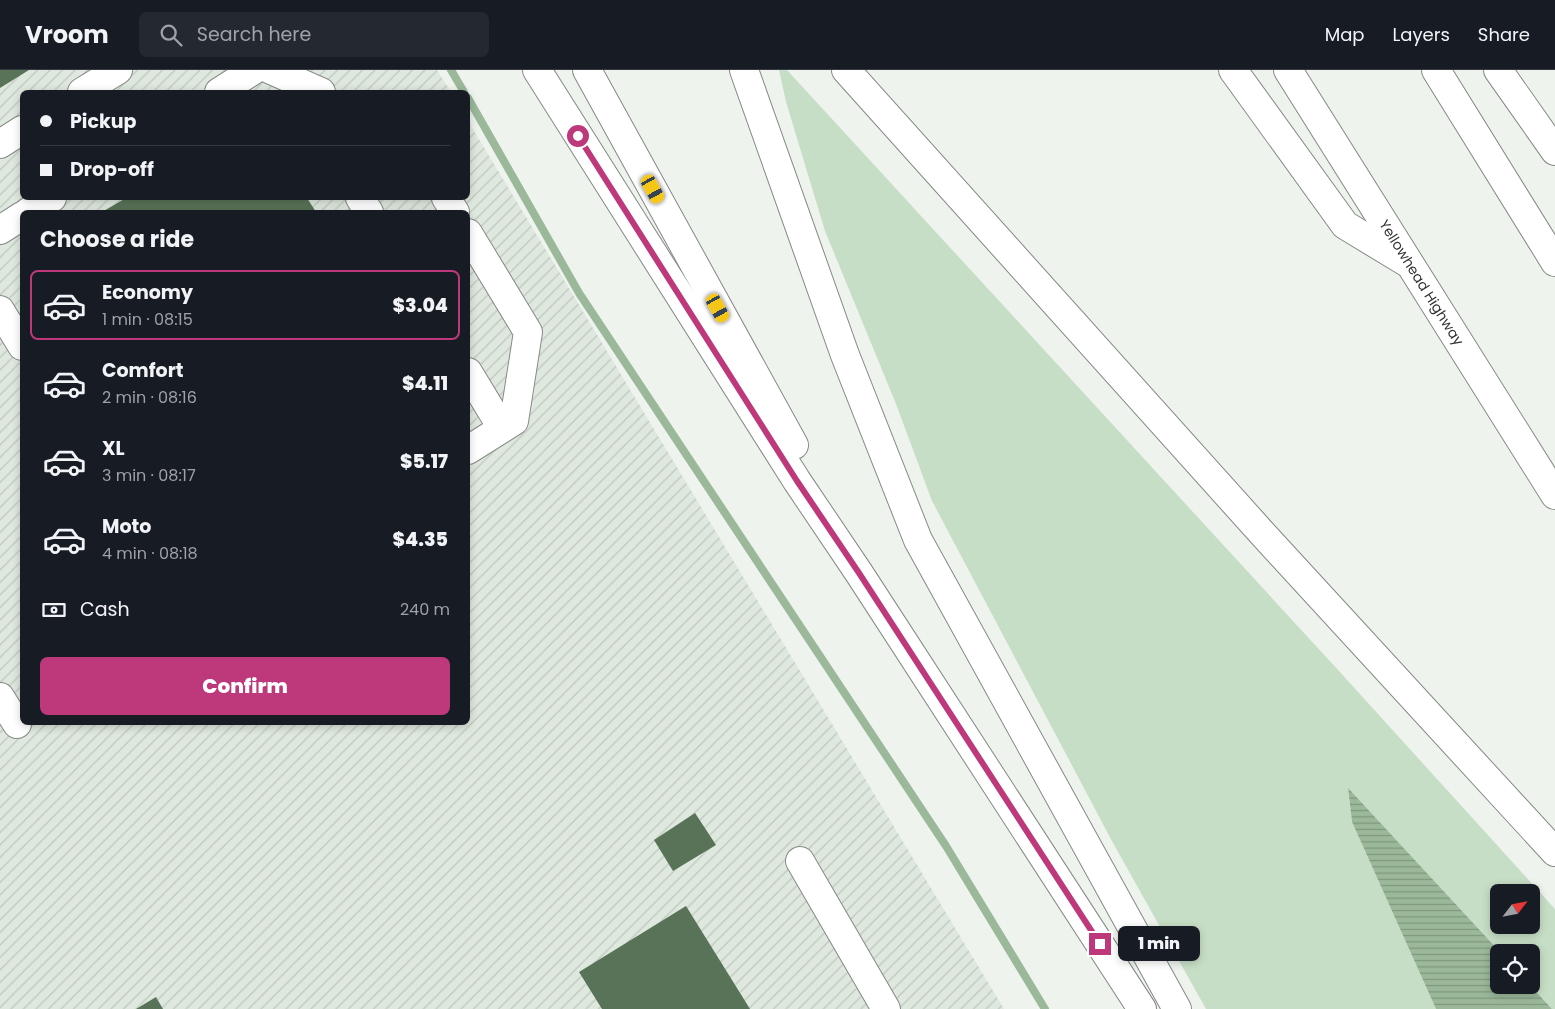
<!DOCTYPE html>
<meta charset="utf-8">
<style>
body{margin:0;font-family:Poppins,sans-serif;background:#242831;color:#f1f3f6;height:100vh;display:flex;flex-direction:column;font-size:19px;white-space:nowrap}
*{box-sizing:border-box;margin:0}
p{font-size:16px;color:#9ea1a6}
.icon{flex:none;width:28px;height:28px;fill:none;stroke:currentColor;stroke-width:2;stroke-linecap:round;stroke-linejoin:round}
.map{position:relative;flex:1;overflow:hidden}
.details{position:absolute;left:20px;top:140px;width:450px;height:515px;display:flex;flex-direction:column;background:#171b24;border-radius:8px;box-shadow:0 2px 8px #0003}
.details>*{flex:none}
.guide{position:absolute;left:20px;top:20px;width:450px;height:110px;border-radius:8px;box-shadow:0 2px 8px #0003;display:grid;align-content:center;height:110px;padding:0 20px;background:#171b24}
.needle{width:32px;rotate:58deg}
.tools{position:absolute;left:1490px;top:814px;display:grid;gap:10px}
.tools a{display:grid;place-items:center;width:50px;height:50px;border-radius:8px;background:#171b24;box-shadow:0 2px 8px #0003;font-size:25px}
.end{position:absolute;width:22px;height:22px;margin:-11px;border:6px solid #be397b;background:#fff;box-shadow:0 0 0 2px #fff}
.from{border-radius:50%}
.bubble{position:absolute;height:35px;border-radius:8px;background:#171b24;box-shadow:0 2px 8px #0003;font-size:16px;font-weight:800;line-height:35px;text-align:center}
.car{position:absolute;width:15px;height:30px;margin:-15px -8px;border-radius:6px;box-shadow:0 0 4px 1px #0007;background:linear-gradient(#f5c518 24%,#345 0 40%,#f5c518 0 76%,#345 0 86%,#f5c518 0)}
.guide b{display:flex;align-items:center;gap:18px;height:48px;font-size:19px}
.guide b+b{border-top:1px solid #363941}
.guide i{width:12px;height:12px;background:#f1f3f6}
ul{padding:0;list-style:none}
li{display:flex;align-items:center;gap:15px;height:70px;margin:0 10px 8px;padding:0 10px;border:2px solid transparent;border-radius:8px}
li div{flex:1}
li b{display:block;font-size:19px}
li em{font-style:normal;font-weight:800}
li.on{border-color:#be397b}
li>.icon{width:45px;height:45px;stroke-width:1.5}
h2{padding:0 20px;font-size:22px;line-height:60px}
.pay{display:flex;align-items:center;gap:12px;height:55px;padding:0 20px;font-size:19px}
.pay p{margin-inline-start:auto}
.primary-button{display:flex;gap:10px;margin-top:auto;padding:10px 20px}
.primary-button a{flex:1;height:58px;border-radius:8px;background:#be397b;color:#fff;font-size:20px;font-weight:800;line-height:58px;text-align:center}
header{display:flex;align-items:center;gap:30px;box-sizing:border-box;height:70px;padding:0 25px;background:#171b24;border-bottom:1px solid #363941}
header strong{font-size:24px}
nav{display:flex;gap:28px;margin-inline-start:auto;font-size:18px}
.search{width:350px;height:45px;background:#242831;display:flex;align-items:center;gap:12px;box-sizing:border-box;padding:0 18px;border-radius:8px;color:#9ea1a6;font-size:19px}
.map>svg:first-child{display:block}
.industrial{fill:url(#industrial-furrows);fill-rule:evenodd}
.grass{fill:#c7dec6;fill-rule:evenodd}
.water{fill:url(#water-rules)}
.lines{fill:none;stroke-linecap:round;stroke-linejoin:round}
.stream{stroke:#9bb99a;stroke-width:8}
.building{fill:#587357}
.minor-casing{stroke:#858985;stroke-width:30}
.highway-casing{stroke:#858985;stroke-width:30}
.minor{stroke:#fff;stroke-width:28}
.highway{stroke:#fff;stroke-width:28}
.route{stroke:#be397b;stroke-width:6}
.labels{text-anchor:middle;dominant-baseline:central;stroke-width:5;stroke-linejoin:round;paint-order:stroke}
.street-label{font-size:14px;fill:#303130;stroke:#fff}
</style>
<header>
<strong>Vroom</strong>
<div class="search"><svg class="icon" aria-label="search" viewBox="0 0 24 24"><circle cx="10" cy="10" r="6"/><path d="M15 15l6 6"/></svg>Search here</div>
<nav><a>Map</a><a>Layers</a><a>Share</a></nav>
</header>
<div class="map">
<svg width="1555" height="939" viewBox="0 0 1555 939">
<defs>
<pattern id="industrial-furrows" width="10" height="10" patternUnits="userSpaceOnUse" patternTransform="scale(1.25)"><rect width="10" height="10" fill="#dee8de"/><path d="M-1 1l2-2M0 10L10 0M9 11l2-2" fill="none" stroke="#bfc7bf"/></pattern>
<pattern id="water-rules" width="6" height="5" patternUnits="userSpaceOnUse" patternTransform="scale(1.25)"><rect width="6" height="5" fill="#9bb99a"/><path d="M0 2.5h6" fill="none" stroke="#7f977e"/></pattern>
</defs>
<rect width="100%" height="100%" fill="#eef3ee"/>
<path class="industrial" d="M0,0H437L451,22H22V128H468V51L1004,939H0ZM22,142H468V652H22Z"/>
<path class="grass" d="M779,0H787L1339,601L1555,839V939H1552L1530,915L1531,882H1500L1348,719L1352,752L1436,939H1206L1113,773L932,431L896,334L825,161L786,32ZM1499,822H1531V855H1499Z"/>
<path class="water" d="M1348,718L1500,882L1499,915H1530L1552,939H1436L1352,752Z"/>
<g class="lines">
<g class="stream">
<path d="M451,0L464,22"/>
<path d="M468,28L579,223L946,776L1045,939"/>
</g>
</g>
<g class="building">
<path d="M0,0H29L0,18Z"/>
<path d="M126,128H307L316,142H102Z"/>
<path d="M695,743L716,775L673,801L654,770Z"/>
<path d="M686,836L750,939H602L579,902Z"/>
<path d="M156,927L163,939H136Z"/>
</g>
<g class="lines">
<g class="minor-casing">
<g id="minor">
<path d="M271,0L321,22"/>
<path d="M82,22L118,0"/>
<path d="M219,22L254,0"/>
<path d="M0,74L22,60"/>
<path d="M360,128L369,142"/>
<path d="M446,128L455,142"/>
<path d="M28,142L52,128"/>
<path d="M0,160L22,146"/>
<path d="M468,163L528,262L514,351L468,380"/>
<path d="M0,240L22,276"/>
<path d="M468,302L502,358"/>
<path d="M0,627L17,654"/>
<path d="M800,791L886,939"/>
</g>
</g>
<g class="highway-casing">
<g id="highway">
<path d="M537,0L797,411L859,503L1142,939"/>
<path d="M587,0L794,375"/>
<path d="M744,0L845,285L918,470L1177,939"/>
<path d="M846,0L1261,462L1555,782"/>
<path d="M1233,0L1345,155L1406,192"/>
<path id="s1" d="M1288,0L1555,425"/>
<path d="M1436,0L1555,192"/>
<path d="M1498,0L1555,81"/>
</g>
</g>
<use href="#minor" class="minor"/>
<use href="#highway" class="highway"/>
</g>
<g class="lines">
<path class="route" d="M578,66L797,411L859,503L1100,874"/>
</g>
<g class="labels">
<g class="street-label">
<text stroke="none"><textPath href="#s1" startOffset="251">Yellowhead Highway</textPath></text>
</g>
</g>
</svg>
<div class="tools">
<a><svg class="needle" viewBox="-14 -14 28 28"><path d="M0-13l5 13h-10z" fill="#e53935"/><path d="M0 13l5-13h-10z" fill="#9ea1a6"/></svg></a>
<a><svg class="icon" aria-label="locate" viewBox="0 0 24 24"><circle cx="12" cy="12" r="6"/><path d="M12 2v4M12 18v4M2 12h4M18 12h4"/></svg></a>
</div>
<i class="end from" style="left:578px;top:66px"></i>
<i class="end" style="left:1100px;top:874px"></i>
<div class="bubble" style="left:1118px;top:856px;width:82px">1 min</div>
<i class="car" style="left:653px;top:119px;rotate:151deg"></i>
<i class="car" style="left:718px;top:238px;rotate:151deg"></i>
<div class="guide">
<b><i class="from"></i>Pickup</b>
<b><i></i>Drop-off</b>
</div>
<section class="details">
<h2>Choose a ride</h2>
<ul>
<li class="on"><svg class="icon" aria-label="car" viewBox="0 0 24 24"><path d="M5 17H2v-5l4-1 3-4h7l3 4 3 1v5h-3M9 17h6M6 11h13"/><circle cx="7" cy="17" r="2"/><circle cx="17" cy="17" r="2"/></svg><div><b>Economy</b><p>1 min · 08:15</p></div><em>$3.04</em></li>
<li><svg class="icon" aria-label="car" viewBox="0 0 24 24"><path d="M5 17H2v-5l4-1 3-4h7l3 4 3 1v5h-3M9 17h6M6 11h13"/><circle cx="7" cy="17" r="2"/><circle cx="17" cy="17" r="2"/></svg><div><b>Comfort</b><p>2 min · 08:16</p></div><em>$4.11</em></li>
<li><svg class="icon" aria-label="car" viewBox="0 0 24 24"><path d="M5 17H2v-5l4-1 3-4h7l3 4 3 1v5h-3M9 17h6M6 11h13"/><circle cx="7" cy="17" r="2"/><circle cx="17" cy="17" r="2"/></svg><div><b>XL</b><p>3 min · 08:17</p></div><em>$5.17</em></li>
<li><svg class="icon" aria-label="car" viewBox="0 0 24 24"><path d="M5 17H2v-5l4-1 3-4h7l3 4 3 1v5h-3M9 17h6M6 11h13"/><circle cx="7" cy="17" r="2"/><circle cx="17" cy="17" r="2"/></svg><div><b>Moto</b><p>4 min · 08:18</p></div><em>$4.35</em></li>
</ul>
<div class="pay"><svg class="icon" aria-label="cash" viewBox="0 0 24 24"><path d="M3 7h18v10H3z"/><circle cx="12" cy="12" r="2"/></svg>Cash<p>240 m</p></div>
<div class="primary-button"><a>Confirm</a></div>
</section>
</div>
